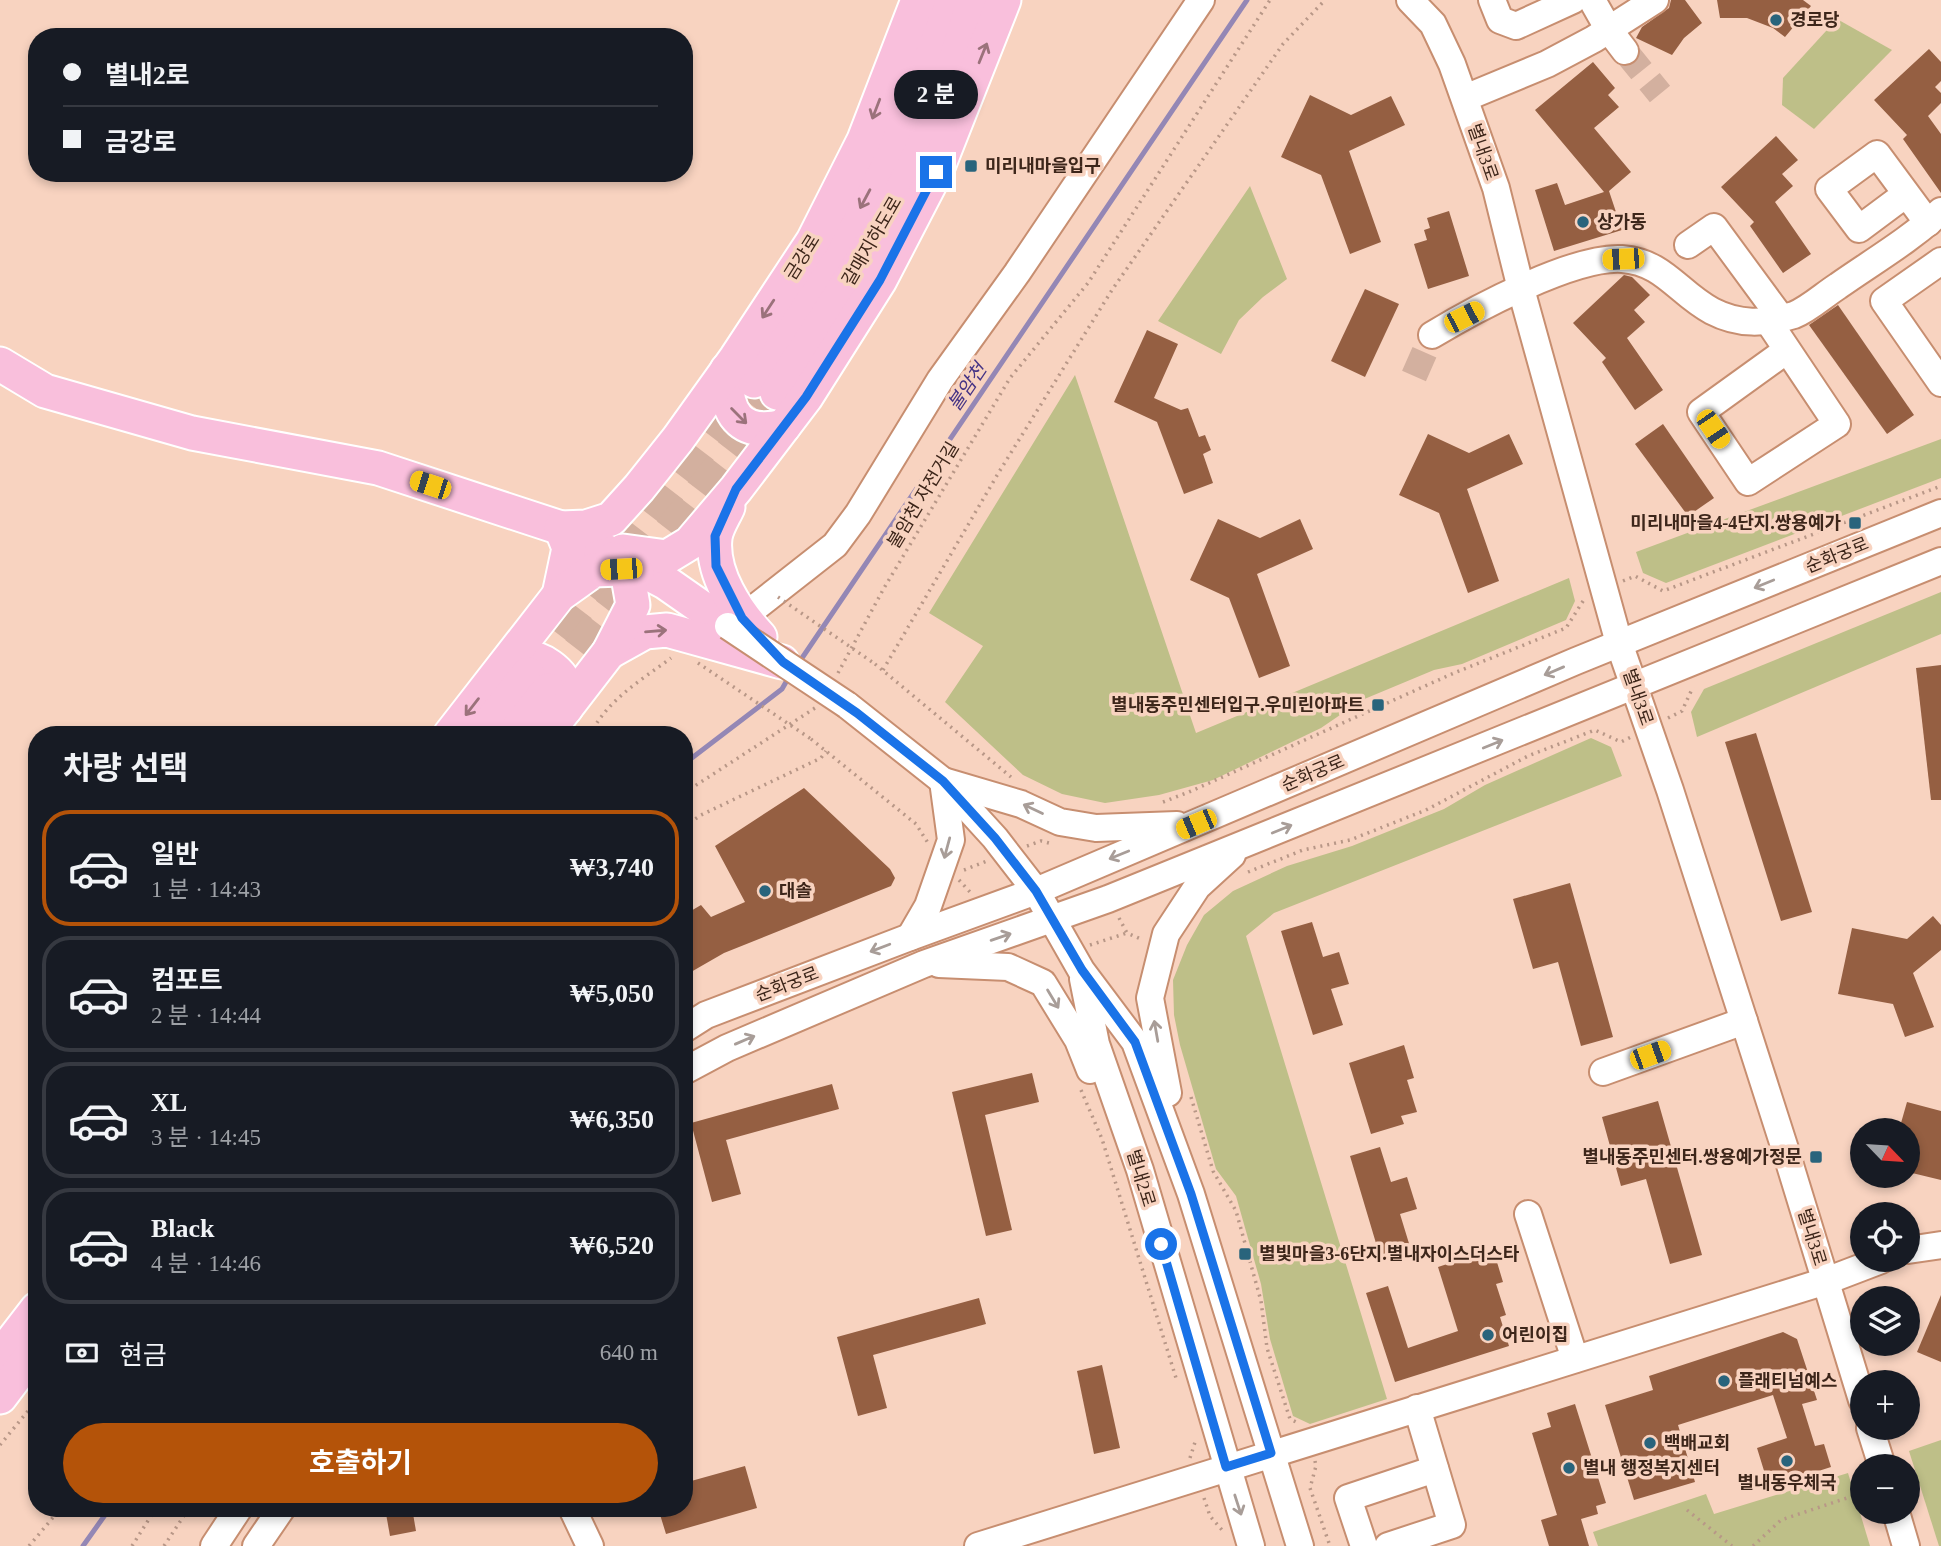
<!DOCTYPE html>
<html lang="ko">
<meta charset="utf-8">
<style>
body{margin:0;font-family:"Times New Roman","Noto Sans KR",serif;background:#20242c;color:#f1f3f6;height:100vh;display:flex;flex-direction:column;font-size:26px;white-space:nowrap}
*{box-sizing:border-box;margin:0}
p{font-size:23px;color:#9ea1a6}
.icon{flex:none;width:38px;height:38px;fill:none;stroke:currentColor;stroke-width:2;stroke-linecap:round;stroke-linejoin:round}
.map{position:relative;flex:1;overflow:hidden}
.side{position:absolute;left:28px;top:726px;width:665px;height:791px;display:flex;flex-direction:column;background:#171b24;border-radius:28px;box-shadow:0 4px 10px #0003}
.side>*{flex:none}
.top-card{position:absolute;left:28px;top:28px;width:665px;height:154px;border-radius:28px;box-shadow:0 4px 10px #0003;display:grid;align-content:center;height:154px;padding:0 35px;background:#171b24}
.needle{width:46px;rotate:115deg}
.buttons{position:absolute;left:1850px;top:1118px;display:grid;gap:14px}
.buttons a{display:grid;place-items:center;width:70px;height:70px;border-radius:50%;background:#171b24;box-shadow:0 4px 10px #0003;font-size:35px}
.end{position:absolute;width:32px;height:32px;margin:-16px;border:9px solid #1a73e8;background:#fff;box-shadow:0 0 0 4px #fff}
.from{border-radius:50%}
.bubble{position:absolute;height:49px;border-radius:24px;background:#171b24;box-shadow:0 4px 10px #0003;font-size:23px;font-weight:700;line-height:49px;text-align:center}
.car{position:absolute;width:21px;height:42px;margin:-21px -10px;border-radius:9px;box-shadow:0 0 5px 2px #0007;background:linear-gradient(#f5c518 24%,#345 0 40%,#f5c518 0 76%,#345 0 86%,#f5c518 0)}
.top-card b{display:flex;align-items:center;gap:24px;height:66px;font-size:26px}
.top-card b+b{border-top:2px solid #363941}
.top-card i{width:18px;height:18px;background:#f1f3f6}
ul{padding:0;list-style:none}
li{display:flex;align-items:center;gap:21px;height:116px;margin:0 14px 10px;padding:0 21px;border:4px solid #363941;border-radius:28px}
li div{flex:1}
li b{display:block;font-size:26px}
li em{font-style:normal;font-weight:700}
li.selected{border-color:#b45309}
li>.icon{width:63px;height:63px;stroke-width:1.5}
h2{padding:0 35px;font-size:32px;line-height:84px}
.pay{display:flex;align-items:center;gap:18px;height:77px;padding:0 35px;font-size:26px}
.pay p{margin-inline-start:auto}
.cta{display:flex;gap:14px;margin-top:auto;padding:14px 35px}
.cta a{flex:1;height:80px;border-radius:42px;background:#b45309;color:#fff;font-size:28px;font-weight:700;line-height:80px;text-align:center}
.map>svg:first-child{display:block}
.green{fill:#bebf88}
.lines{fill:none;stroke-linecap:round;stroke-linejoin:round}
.stream{stroke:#9487b5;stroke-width:5}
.building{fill:#955f42}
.minor-tunnel{stroke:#d3b09f;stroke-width:26;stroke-dasharray:26 13;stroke-linecap:butt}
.major-tunnel{stroke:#d3b09f;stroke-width:33;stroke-dasharray:33 17;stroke-linecap:butt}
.minor-casing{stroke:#c78e70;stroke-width:30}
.major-casing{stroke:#fff;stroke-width:37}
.path{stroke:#b89787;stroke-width:3.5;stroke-dasharray:2 5;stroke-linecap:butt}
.minor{stroke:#fff;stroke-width:26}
.major{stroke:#f9bfdc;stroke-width:33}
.minor-bridge-casing{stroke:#c78e70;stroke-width:30;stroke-linecap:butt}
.path-bridge{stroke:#b89787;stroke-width:3.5;stroke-dasharray:2 5;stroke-linecap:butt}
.minor-bridge{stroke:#fff;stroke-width:26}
.oneway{stroke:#9b727b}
.oneway2{stroke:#a89d98}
.route{stroke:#1a73e8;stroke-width:9}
.poi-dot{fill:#29647c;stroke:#f8d3c0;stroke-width:2.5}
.labels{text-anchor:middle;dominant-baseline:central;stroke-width:7;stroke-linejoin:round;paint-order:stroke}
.poi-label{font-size:18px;font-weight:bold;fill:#3d261a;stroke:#f8d3c0;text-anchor:start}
.street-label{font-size:18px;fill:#3d261a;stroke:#f8d3c0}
.water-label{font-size:19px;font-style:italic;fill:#463485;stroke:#f8d3c0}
</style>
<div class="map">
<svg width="1941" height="1546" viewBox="0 0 1941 1546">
<rect width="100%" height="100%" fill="#f8d3c0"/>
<g class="green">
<path d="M1837,19L1892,50L1814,129L1782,105L1783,78Z"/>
<path d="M1250,186L1287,279L1263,297L1239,320L1221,354L1158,321Z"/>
<path d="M1075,375L1196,733L1569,578L1575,601L1566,620L1462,664L1434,670L1362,700L1321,728L1213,780L1159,795L1105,803L1062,794L1023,775L945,702L983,646L929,613Z"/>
<path d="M1941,439V478L1666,583L1643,573L1636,552Z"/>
<path d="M1941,592V634L1697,737L1691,712L1704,689Z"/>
<path d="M1591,738L1611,747L1622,776L1274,913L1246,936L1387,1399L1310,1424L1293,1416L1270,1339L1261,1284L1236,1196L1216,1169L1180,1045L1174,1015L1173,980L1187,945L1204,915L1233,891L1287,866L1352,846L1444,809L1485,785Z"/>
<path d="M1941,1440V1546H1939L1909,1451Z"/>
<path d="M1848,1473L1870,1546H1598L1593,1532L1706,1494L1714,1514Z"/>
</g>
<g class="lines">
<g class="stream">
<path d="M798,664L1247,0"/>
<path d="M684,764L782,689L790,675"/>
<path d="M83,1546L110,1508"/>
</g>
</g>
<g class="building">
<path d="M1671,0H1685L1702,23L1684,38L1672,55L1636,38L1642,27L1669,8Z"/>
<path d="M1717,0H1803L1811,6L1785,37L1773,28L1747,18H1720Z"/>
<path d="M1929,49L1941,62V81L1935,87L1941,93V103L1928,116L1941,134V193L1903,139L1907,135L1874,100Z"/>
<path d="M1593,62L1615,88L1608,95L1619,107L1594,128L1631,172L1609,191L1622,230L1554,251L1535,190L1557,183L1565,205L1604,192L1535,110Z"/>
<path d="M1310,95L1351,115L1391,96L1405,125L1349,151L1381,242L1350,254L1321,175L1281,157Z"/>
<path d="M1776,136L1798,160L1782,174L1793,186L1775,202L1811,254L1783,273L1750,226L1754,222L1721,187Z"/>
<path d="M1449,211L1469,276L1428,289L1414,244L1427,240L1424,230L1430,228L1427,218Z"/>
<path d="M1624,275L1632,277L1650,295L1634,310L1645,322L1627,338L1663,390L1635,410L1602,362L1606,358L1573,323Z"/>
<path d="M1365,289L1399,304L1365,377L1331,361Z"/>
<path d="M1838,305L1914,415L1887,434L1809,325Z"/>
<path d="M1147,330L1178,344L1154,398L1181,410L1188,408L1199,437L1205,435L1211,450L1203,454L1213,483L1184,494L1157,422L1114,402Z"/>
<path d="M1663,424L1714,498L1688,516L1635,444Z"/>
<path d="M1428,434L1469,453L1509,434L1523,464L1467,489L1499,581L1468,593L1439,513L1399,495Z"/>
<path d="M1218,519L1260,538L1300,519L1313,549L1257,574L1290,666L1259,678L1229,598L1190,580Z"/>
<path d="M1941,665V800H1931L1916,668Z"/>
<path d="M1756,733L1812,912L1781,921L1725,742Z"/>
<path d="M804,788L890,869L895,878L891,886L724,953L684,976V915L701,905L711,917L745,902L715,846Z"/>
<path d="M1570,883L1613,1037L1581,1046L1558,962L1533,969L1513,899Z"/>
<path d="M1933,916L1941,925V950L1913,973L1934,1027L1905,1037L1893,1004L1838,994L1852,928L1907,939Z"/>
<path d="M1312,922L1323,957L1339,952L1349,984L1331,989L1343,1025L1313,1035L1281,931Z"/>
<path d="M1404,1045L1414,1078L1407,1080L1417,1112L1401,1116L1404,1124L1371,1134L1349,1063Z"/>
<path d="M1032,1073L1039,1102L985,1115L1012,1230L986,1236L952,1092Z"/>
<path d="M832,1084L839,1109L726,1140L741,1194L712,1202L691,1123Z"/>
<path d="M1658,1101L1702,1255L1670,1264L1646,1179L1621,1186L1602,1117Z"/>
<path d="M1907,1102L1941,1111V1180L1908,1172V1130H1899Z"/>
<path d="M1380,1147L1391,1182L1407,1177L1417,1209L1400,1214L1411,1250L1381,1260L1350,1156Z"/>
<path d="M1493,1249L1503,1282L1496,1284L1506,1315L1500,1317L1509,1346L1395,1382L1366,1293L1388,1286L1408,1348L1458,1331L1438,1267Z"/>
<path d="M1941,1295V1362L1917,1352Z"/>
<path d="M979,1298L986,1324L873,1355L887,1408L858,1416L837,1337Z"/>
<path d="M1783,1332L1797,1339L1817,1400L1802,1404L1815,1446L1824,1444L1831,1467L1769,1487L1757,1448L1787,1438L1773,1395L1678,1425L1695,1482L1634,1500L1605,1405L1653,1390L1649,1376Z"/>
<path d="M1102,1365L1120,1448L1094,1454L1077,1371Z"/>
<path d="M1575,1404L1606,1503L1596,1506L1598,1514L1581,1519L1589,1546H1549L1541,1520L1557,1515L1532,1433L1551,1427L1547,1413Z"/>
<path d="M745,1466L757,1508L666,1534L658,1508H684V1483Z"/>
<path d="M385,1508H412L416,1531L390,1536Z"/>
</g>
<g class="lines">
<g class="minor-tunnel">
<path d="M1625,51L1660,94"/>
<path d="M1414,376L1432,335"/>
</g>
<g class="major-tunnel">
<path d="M528,674L748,388"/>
<path d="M548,690L777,393"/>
</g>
<g class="minor-casing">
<g id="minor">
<path d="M1410,0L1433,24L1452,64L1496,188L1521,289L1619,643L1670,790L1786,1152L1862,1400"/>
<path d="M1492,0L1500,20L1516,26L1573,0"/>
<path d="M1592,0L1609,30L1625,51"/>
<path d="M1465,98L1547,64L1594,39L1655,0"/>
<path d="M1906,194L1859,229L1829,189L1877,154L1928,223"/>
<path d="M1688,245L1714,227L1781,318"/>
<path d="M1941,261L1884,301L1941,383"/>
<path d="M1768,321L1837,424L1748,482L1701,412L1787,350"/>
<path d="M1432,335C1475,309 1574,256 1622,259C1664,262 1678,293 1712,311C1739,325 1764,324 1794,315C1809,309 1824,295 1838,286C1872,262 1910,240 1941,211"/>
<path d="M742,618L835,545L858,514L940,380L1017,273L1201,0"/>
<path d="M847,705L943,781L995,838L1036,891L1081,970L1135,1042L1191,1194L1300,1546"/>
<path d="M910,937L928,906L951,840L943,781L1021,804L1060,822L1096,828L1177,825"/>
<path d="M939,964L1008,967L1043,983L1078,1040L1090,1070"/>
<path d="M1083,979L1096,1044L1140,1170L1251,1546"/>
<path d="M684,1029L706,1015L910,937L1036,891L1576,661L1941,513"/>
<path d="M684,1071L727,1048L924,964L1108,899L1941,561"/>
<path d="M1603,1072L1744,1021"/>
<path d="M1168,1093L1150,998L1166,934L1197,887L1232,855"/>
<path d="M1528,1214L1575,1359"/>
<path d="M1908,1250L1941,1245"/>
<path d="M1870,1428L1882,1466"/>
<path d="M572,1508L590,1546"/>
<path d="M1896,1512L1906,1546"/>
<path d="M214,1546L239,1508"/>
<path d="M256,1546L282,1508"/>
<path d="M978,1546L1826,1281L1881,1260"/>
<path d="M1364,1546L1348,1498L1435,1469"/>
<path d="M1388,1546L1452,1525L1417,1408"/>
</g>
</g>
<g class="major-casing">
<g id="major">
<path d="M0,364L45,391L192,433L378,468L561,528L665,582L728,626"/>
<path d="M727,370C724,413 739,437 784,426"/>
<path d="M754,381C837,261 902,139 947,0"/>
<path d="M777,393C833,306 894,218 934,121C950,82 961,40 974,0"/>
<path d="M728,507C724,516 716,528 715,538C711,574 737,612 760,637"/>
<path d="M623,551L667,557L690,543L736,489L806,397L880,280L936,172L1004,0"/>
<path d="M559,595L569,548L561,528L586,527L611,519L639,488L678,439L736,358L813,241L864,140L918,0"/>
<path d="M609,652L645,632L667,630L782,662"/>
<path d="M505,665C510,663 516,659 521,658C540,655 564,672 567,691C568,696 566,703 566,708"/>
<path d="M450,735L559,595L594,570L621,569L637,572"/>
<path d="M480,735L528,674"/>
<path d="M513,735L548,690"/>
<path d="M545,735L609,652L633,605L627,571L613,559"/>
<path d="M0,1357L37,1309"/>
<path d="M0,1397L37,1348"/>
</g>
</g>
<g class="path">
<path d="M1623,581L1635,576L1663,591L1941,486"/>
<path d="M875,664L1011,777"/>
<path d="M883,670L999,472L1112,290L1283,44L1325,0"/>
<path d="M838,673L884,588L1010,378L1088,283L1270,0"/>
<path d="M1668,718L1682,711L1693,687"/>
<path d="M590,735C607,700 640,681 671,658"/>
<path d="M811,739L916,824L928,843"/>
<path d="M684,793L815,708"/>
<path d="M1163,802L1189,792L1454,673L1566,628L1585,598"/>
<path d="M684,827L701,815L821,758L826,751"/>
<path d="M1027,846L1041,841L1049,843"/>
<path d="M964,870L987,861"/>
<path d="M1248,872L1303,850L1350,840L1426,810L1528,756L1595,730L1621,742L1631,737"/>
<path d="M959,880L970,892"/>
<path d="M1119,918L1127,933L1143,940"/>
<path d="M1090,945L1127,933"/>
<path d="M1081,1090L1102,1139L1176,1378"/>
<path d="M1191,1097L1213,1171L1236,1211L1261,1301L1267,1348L1290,1419L1296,1422"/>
<path d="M0,1445L37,1400"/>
<path d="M1190,1458L1196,1439"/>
<path d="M1315,1461L1316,1466L1310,1488L1330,1546"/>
<path d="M1204,1498L1210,1516L1222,1530"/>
<path d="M1687,1510L1732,1546"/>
<path d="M29,1546L61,1508"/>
<path d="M132,1546L156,1508"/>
<path d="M164,1546L189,1508"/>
<path d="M1753,1546L1781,1520L1847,1498"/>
</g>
<use href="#minor" class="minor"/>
<use href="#major" class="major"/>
<g class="minor-bridge-casing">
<path id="minor-bridge" d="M728,626L847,705"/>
</g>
<g class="path-bridge">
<path d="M778,597L875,664"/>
<path d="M698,663L811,739"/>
</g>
<use href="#minor-bridge" class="minor-bridge"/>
</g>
<defs><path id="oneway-shaft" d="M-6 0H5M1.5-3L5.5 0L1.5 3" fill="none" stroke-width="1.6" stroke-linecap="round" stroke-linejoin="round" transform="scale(1.75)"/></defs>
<g class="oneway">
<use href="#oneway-shaft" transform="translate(983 53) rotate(-68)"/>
<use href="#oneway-shaft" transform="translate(876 109) rotate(111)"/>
<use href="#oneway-shaft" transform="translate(865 199) rotate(118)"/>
<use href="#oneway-shaft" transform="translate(768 309) rotate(123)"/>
<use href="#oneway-shaft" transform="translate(739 416) rotate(45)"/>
<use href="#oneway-shaft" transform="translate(656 631) rotate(-5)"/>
<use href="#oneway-shaft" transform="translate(472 707) rotate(128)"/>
</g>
<g class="oneway2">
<use href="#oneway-shaft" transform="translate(1764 584) rotate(158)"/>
<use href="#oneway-shaft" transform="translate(1554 671) rotate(157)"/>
<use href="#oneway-shaft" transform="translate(1493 744) rotate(-22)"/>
<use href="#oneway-shaft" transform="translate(1033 809) rotate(-155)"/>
<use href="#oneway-shaft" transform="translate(1282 829) rotate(-22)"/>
<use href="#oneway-shaft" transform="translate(947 848) rotate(105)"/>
<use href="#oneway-shaft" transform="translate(1119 855) rotate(158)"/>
<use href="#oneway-shaft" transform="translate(1001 937) rotate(-19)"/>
<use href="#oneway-shaft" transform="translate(880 948) rotate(159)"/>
<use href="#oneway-shaft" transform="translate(1053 999) rotate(59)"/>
<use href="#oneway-shaft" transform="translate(1156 1031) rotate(-100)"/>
<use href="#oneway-shaft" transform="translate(745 1040) rotate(-23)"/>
<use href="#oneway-shaft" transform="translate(1238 1505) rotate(72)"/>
</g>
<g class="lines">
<path class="route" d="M936,172L880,280L806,397L736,489L715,536L716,566L742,618L783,662L857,713L943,781L995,838L1036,891L1082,970L1135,1042L1191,1194L1271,1453L1226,1467L1161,1244"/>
</g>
<g class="poi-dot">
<circle cx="1776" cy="20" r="7"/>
<rect x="964" y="159" width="14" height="14" rx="3.5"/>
<circle cx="1583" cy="222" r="7"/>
<rect x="1848" y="516" width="14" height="14" rx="3.5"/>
<rect x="1371" y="698" width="14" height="14" rx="3.5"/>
<circle cx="765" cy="891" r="7"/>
<rect x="1809" y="1150" width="14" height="14" rx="3.5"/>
<rect x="1238" y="1247" width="14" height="14" rx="3.5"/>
<circle cx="1488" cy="1335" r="7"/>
<circle cx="1724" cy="1381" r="7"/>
<circle cx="1650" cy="1443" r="7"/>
<circle cx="1787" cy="1461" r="7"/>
<circle cx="1569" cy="1468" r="7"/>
</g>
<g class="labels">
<g class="poi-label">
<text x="1790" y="20">경로당</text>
<text x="985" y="166">미리내마을입구</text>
<text x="1597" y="222">상가동</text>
<text x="1841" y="523" text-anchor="end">미리내마을4-4단지.쌍용예가</text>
<text x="1364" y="705" text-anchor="end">별내동주민센터입구.우미린아파트</text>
<text x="779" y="891">대솔</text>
<text x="1802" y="1157" text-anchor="end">별내동주민센터.쌍용예가정문</text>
<text x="1259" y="1254">별빛마을3-6단지.별내자이스더스타</text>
<text x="1502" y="1335">어린이집</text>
<text x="1738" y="1381">플래티넘예스</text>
<text x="1664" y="1443">백배교회</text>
<text x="1583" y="1468">별내 행정복지센터</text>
<text x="1787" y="1483" text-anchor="middle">별내동우체국</text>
</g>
<g class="street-label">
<text transform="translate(1483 152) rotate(71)">별내3로</text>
<text transform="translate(872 241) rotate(-60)">갈매지하도로</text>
<text transform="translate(802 257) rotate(-58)">금강로</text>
<text transform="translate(923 495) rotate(-59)">불암천 자전거길</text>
<text transform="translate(1837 555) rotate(-22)">순화궁로</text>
<text transform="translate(1638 697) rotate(71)">별내3로</text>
<text transform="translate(1313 773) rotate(-23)">순화궁로</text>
<text transform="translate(787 984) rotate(-21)">순화궁로</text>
<text transform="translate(1141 1178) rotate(73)">별내2로</text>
<text transform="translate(1812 1237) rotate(73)">별내3로</text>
</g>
<g class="water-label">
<text transform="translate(967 387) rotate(-56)">불암천</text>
</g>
</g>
</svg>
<div class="buttons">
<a><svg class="needle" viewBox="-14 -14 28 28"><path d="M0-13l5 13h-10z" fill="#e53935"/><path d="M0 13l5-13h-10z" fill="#9ea1a6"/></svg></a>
<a><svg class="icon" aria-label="locate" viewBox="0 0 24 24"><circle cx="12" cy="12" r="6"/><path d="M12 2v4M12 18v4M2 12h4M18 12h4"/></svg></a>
<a><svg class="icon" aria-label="layers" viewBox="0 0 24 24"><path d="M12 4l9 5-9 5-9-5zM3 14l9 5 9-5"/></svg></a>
<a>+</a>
<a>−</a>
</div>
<i class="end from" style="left:1161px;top:1244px"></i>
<i class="end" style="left:936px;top:172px"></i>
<div class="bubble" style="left:894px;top:70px;width:84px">2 분</div>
<i class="car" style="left:1623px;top:259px;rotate:268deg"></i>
<i class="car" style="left:1464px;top:317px;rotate:63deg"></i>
<i class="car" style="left:1713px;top:429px;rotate:146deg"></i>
<i class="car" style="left:430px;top:485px;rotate:288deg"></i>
<i class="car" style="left:621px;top:569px;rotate:267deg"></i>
<i class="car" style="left:1196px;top:824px;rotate:247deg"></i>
<i class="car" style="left:1650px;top:1055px;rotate:70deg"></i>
<div class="top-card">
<b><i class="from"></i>별내2로</b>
<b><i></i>금강로</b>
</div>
<section class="side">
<h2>차량 선택</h2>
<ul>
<li class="selected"><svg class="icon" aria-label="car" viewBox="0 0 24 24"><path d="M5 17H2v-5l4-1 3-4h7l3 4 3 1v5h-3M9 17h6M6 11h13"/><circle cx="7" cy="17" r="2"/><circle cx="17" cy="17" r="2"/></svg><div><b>일반</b><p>1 분 · 14:43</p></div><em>₩3,740</em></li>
<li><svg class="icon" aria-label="car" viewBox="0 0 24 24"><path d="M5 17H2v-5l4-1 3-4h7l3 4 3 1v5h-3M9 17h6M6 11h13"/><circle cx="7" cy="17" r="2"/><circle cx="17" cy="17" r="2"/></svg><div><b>컴포트</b><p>2 분 · 14:44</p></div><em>₩5,050</em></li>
<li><svg class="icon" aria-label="car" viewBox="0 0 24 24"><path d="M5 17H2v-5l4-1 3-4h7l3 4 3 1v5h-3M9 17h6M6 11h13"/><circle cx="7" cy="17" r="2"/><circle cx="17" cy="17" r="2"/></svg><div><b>XL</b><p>3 분 · 14:45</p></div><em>₩6,350</em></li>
<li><svg class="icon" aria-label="car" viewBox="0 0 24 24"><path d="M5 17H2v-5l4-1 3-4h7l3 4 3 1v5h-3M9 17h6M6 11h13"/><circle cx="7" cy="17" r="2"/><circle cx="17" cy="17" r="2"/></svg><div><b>Black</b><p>4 분 · 14:46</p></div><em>₩6,520</em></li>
</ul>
<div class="pay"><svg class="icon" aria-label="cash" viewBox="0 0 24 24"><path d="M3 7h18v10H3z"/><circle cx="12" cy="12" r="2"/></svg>현금<p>640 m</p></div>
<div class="cta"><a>호출하기</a></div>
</section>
</div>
